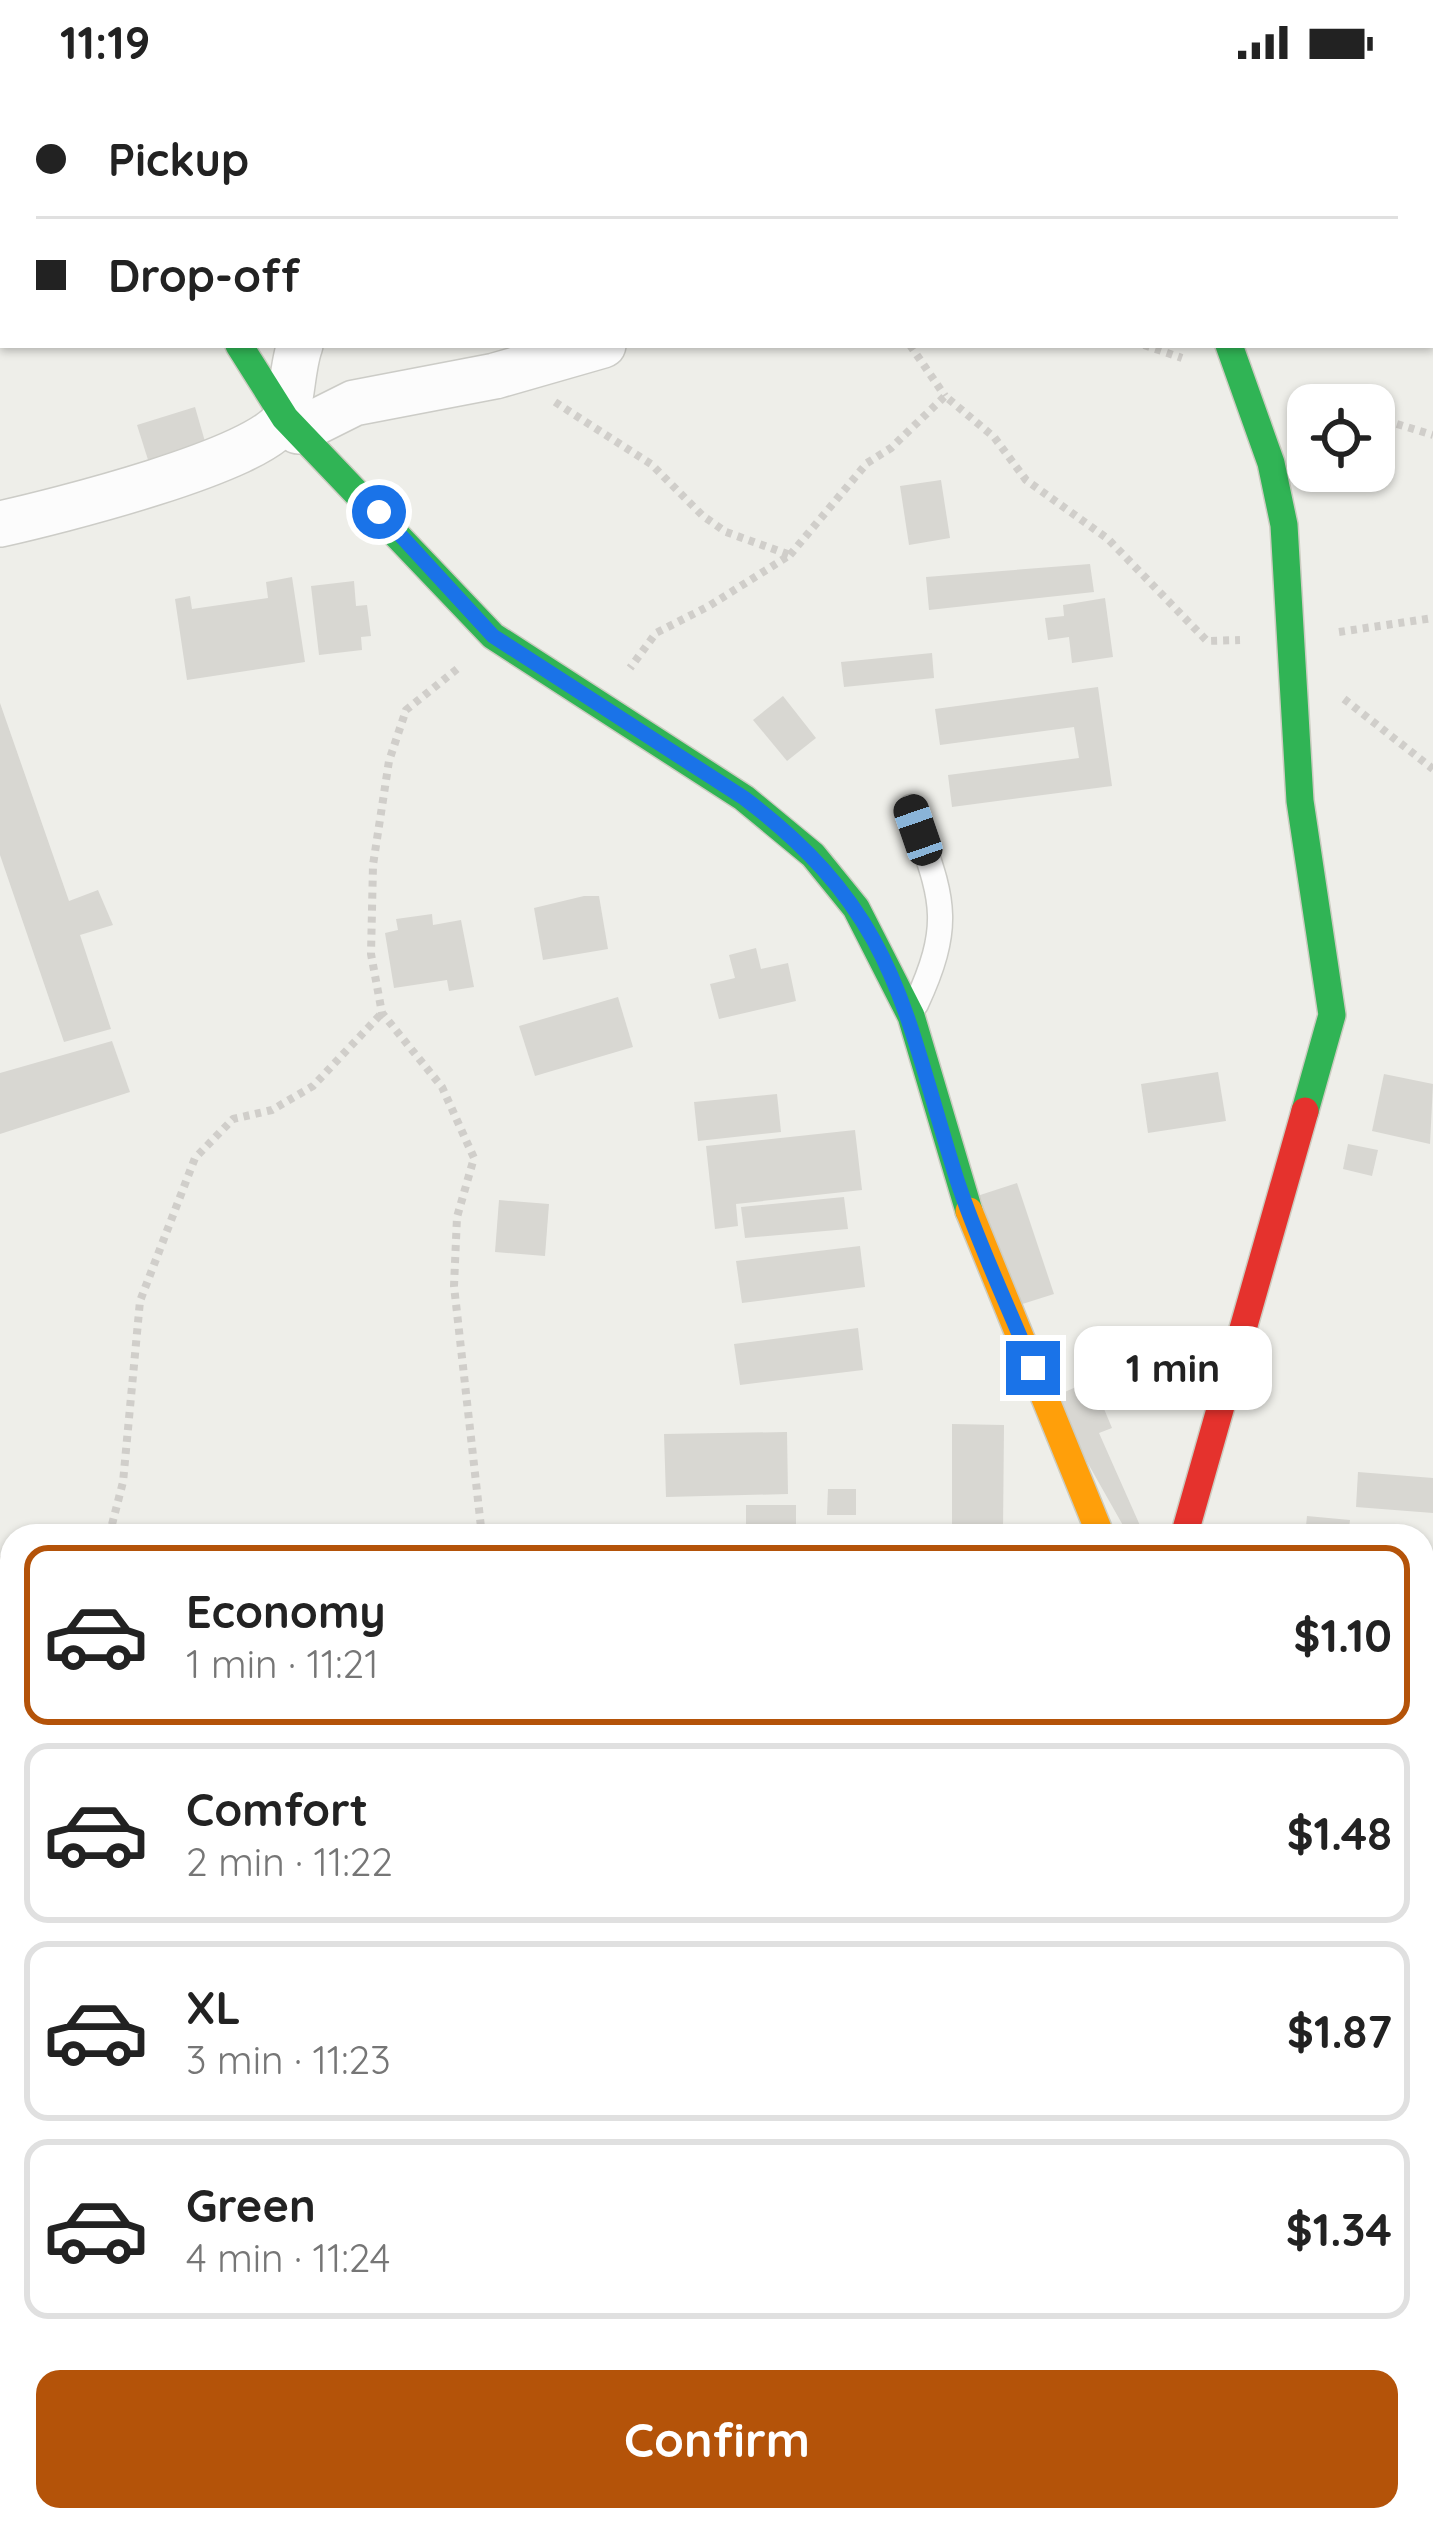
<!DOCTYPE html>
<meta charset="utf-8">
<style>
body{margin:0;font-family:Quicksand,sans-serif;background:#f2f2f2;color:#222;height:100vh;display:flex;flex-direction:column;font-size:45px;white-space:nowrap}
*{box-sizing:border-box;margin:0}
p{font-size:39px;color:#767676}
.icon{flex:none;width:66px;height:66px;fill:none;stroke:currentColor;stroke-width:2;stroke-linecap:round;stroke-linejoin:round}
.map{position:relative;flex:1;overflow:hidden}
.details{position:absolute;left:0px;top:1440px;width:1434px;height:1008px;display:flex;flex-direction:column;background:#fff;border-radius:36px 36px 0 0;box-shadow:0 3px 9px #0004}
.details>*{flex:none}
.hud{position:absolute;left:0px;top:0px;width:1434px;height:264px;box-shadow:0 3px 9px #0004;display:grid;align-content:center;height:264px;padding:0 36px;background:#fff}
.buttons{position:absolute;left:1287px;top:300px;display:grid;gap:24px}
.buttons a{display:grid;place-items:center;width:108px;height:108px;border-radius:24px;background:#fff;box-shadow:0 3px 9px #0004;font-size:60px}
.end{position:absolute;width:54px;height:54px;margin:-27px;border:15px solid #1a73e8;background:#fff;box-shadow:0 0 0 6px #fff}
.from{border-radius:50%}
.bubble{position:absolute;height:84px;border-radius:24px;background:#fff;box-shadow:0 3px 9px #0004;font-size:39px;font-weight:700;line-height:84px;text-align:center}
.car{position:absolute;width:36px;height:72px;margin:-36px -18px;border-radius:15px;box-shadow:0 0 9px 3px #0007;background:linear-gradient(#222 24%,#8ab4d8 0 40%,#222 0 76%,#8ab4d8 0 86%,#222 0)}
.hud b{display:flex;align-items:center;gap:42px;height:114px;font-size:45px}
.hud b+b{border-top:3px solid #e0e0e0}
.hud i{width:30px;height:30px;background:#222}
ul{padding:21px 0 0;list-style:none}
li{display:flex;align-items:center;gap:36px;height:180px;margin:0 24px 18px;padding:0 12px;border:6px solid #e0e0e0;border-radius:24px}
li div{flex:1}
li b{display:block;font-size:45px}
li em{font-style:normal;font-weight:700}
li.on{border-color:#b45309}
li>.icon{width:108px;height:108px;stroke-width:1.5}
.action{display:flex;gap:24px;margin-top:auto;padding:24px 36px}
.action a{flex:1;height:138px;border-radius:24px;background:#b45309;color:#fff;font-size:48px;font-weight:700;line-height:138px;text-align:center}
.status{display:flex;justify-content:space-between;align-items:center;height:84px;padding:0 60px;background:#fff;direction:ltr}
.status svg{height:33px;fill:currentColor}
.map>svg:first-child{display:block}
.building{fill:#d8d7d2}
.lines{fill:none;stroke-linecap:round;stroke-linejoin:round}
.lane-casing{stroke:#ccccc7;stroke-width:27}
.street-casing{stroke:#ccccc7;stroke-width:48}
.fast-casing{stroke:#ccccc1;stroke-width:30}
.slow-casing{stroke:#ccccc1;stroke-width:30}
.jam-casing{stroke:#ccccc1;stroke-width:30}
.path{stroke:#d0ceca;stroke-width:8;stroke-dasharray:6 6;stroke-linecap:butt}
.lane{stroke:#fcfcfc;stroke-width:24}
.street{stroke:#fcfcfc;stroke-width:45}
.fast{stroke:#30b455;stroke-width:27}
.slow{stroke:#ff9f0a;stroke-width:27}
.jam{stroke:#e5322d;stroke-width:27}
.route{stroke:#1a73e8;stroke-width:15}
</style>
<div class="status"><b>11:19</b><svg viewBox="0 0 49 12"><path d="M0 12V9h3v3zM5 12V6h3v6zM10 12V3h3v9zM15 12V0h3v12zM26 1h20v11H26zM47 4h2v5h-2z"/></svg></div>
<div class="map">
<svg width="1433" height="2448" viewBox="0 0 1433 2448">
<rect width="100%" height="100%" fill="#eeeee9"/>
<g class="building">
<path d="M195,323L206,361L149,379L137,341Z"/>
<path d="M941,396L950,454L909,461L900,402Z"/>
<path d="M1090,480L1094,508L929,526L926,493Z"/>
<path d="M292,493L305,578L187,596L175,515L190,512L192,525L268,514L266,498Z"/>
<path d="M354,497L356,522L367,521L371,552L361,553L362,566L319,571L311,502Z"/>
<path d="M1105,514L1113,573L1072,579L1069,553L1048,556L1045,534L1064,532L1063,521Z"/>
<path d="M932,569L934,594L844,603L841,578Z"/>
<path d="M1098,603L1112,702L952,723L948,691L1079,674L1074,643L940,661L935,625Z"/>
<path d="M783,612L816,654L787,677L753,636Z"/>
<path d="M0,619L69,817L98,806L113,841L80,851L111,945L64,958L0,771Z"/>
<path d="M584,812H599L608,865L543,876L534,824Z"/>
<path d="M432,830L433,841L461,836L474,903L449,907L447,896L394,904L385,849L398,846L396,835Z"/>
<path d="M756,864L761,885L788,879L796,917L719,935L710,900L735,894L729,871Z"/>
<path d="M618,913L633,963L535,992L519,942Z"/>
<path d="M112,957L130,1008L0,1050V989Z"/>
<path d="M1218,988L1226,1037L1148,1049L1141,1000Z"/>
<path d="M1384,990L1433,1000L1430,1060L1372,1047Z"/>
<path d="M777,1010L781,1048L698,1057L694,1018Z"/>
<path d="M855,1046L862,1106L736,1120L738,1142L715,1145L706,1062Z"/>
<path d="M1348,1060L1378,1066L1372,1092L1343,1085Z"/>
<path d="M1017,1099L1054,1210L1010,1224L974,1113Z"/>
<path d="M844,1113L848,1145L745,1154L741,1123Z"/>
<path d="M499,1116L549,1120L545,1172L495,1168Z"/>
<path d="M860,1162L865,1203L742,1219L736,1177Z"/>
<path d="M858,1244L863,1286L740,1301L734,1260Z"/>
<path d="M1106,1269L1214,1270V1304H1106Z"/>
<path d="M1092,1296L1112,1344L1099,1349L1142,1446L1129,1452L1051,1314Z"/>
<path d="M952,1340L1004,1341L1003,1448L952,1447Z"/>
<path d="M787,1348L788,1410L666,1413L664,1350Z"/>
<path d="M1358,1388L1433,1394V1429L1356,1423Z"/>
<path d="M828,1405H856V1431H827Z"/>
<path d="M746,1421H796V1449L746,1452Z"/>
<path d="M1307,1432L1350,1436L1348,1452H1305Z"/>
<path d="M0,1472L12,1473V1510H0Z"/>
</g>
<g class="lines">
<g class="lane-casing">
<path id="lane" d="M911,723C939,810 957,832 916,920"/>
</g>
<g class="street-casing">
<g id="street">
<path d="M38,0L42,3"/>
<path d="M589,0L594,3"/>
<path d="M1187,0L1188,3"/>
<path d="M528,3L530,0"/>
<path d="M1040,3L1045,0"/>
<path d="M298,347L354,319L495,292L603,261"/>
<path d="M0,440C50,429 265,376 285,334C292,319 292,282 300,261"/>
<path d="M6,1718L12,1782"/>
<path d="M0,2111L12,2025"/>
<path d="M0,2121L2,2159L12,2195"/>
<path d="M1422,2317L1433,2318"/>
<path d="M0,2368L12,2366"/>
<path d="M1128,2436L1135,2448"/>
</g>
</g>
<g class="fast-casing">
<g id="fast">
<path d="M239,261L285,334L493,552L744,714L813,771L856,824L911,932L969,1127"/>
<path d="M1229,261L1271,379L1284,441L1300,717L1332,931L1305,1027"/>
<path d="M1422,1707H1433"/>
</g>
</g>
<g class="slow-casing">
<path id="slow" d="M969,1127L1101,1452"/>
</g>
<g class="jam-casing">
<g id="jam">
<path d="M1184,1452L1305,1027"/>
<path d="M0,1718H12"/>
</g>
</g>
<g class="path">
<path d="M910,261L945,312"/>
<path d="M1144,261L1182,274"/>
<path d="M1299,311L1332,321"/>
<path d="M555,318L651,380L703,432L726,448L790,471L709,522L656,549L630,584"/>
<path d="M1374,333L1433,351"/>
<path d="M790,471L867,379L891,364L945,312L994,353L1026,396L1108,455L1207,557L1240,556"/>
<path d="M1339,548L1433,534"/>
<path d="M457,585L406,626L389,677L373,781L371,870L382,929L442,1003L474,1074L457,1133L454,1202L482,1452"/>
<path d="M1344,615L1433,685"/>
<path d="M109,1452L123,1398L140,1217L195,1074L233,1035L272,1026L313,1002L382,929"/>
<path d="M1422,2077L1433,2070"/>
</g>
<use href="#lane" class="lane"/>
<use href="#street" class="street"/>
<use href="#fast" class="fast"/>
<use href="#slow" class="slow"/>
<use href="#jam" class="jam"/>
</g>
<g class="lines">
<path class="route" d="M379,428L493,552L744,714C898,830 903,926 957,1096C978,1160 1008,1221 1033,1284"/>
</g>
</svg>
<div class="buttons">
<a><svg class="icon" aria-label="locate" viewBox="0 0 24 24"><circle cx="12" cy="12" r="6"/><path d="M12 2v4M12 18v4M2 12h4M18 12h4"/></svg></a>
</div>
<i class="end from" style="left:379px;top:428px"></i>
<i class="end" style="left:1033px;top:1284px"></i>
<div class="bubble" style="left:1074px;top:1242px;width:198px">1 min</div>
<i class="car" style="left:918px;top:746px;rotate:341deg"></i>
<div class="hud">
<b><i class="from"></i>Pickup</b>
<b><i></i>Drop-off</b>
</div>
<section class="details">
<ul>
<li class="on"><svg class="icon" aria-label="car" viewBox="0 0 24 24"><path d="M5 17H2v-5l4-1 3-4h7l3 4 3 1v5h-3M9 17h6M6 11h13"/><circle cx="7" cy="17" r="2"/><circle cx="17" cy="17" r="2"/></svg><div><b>Economy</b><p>1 min · 11:21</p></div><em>$1.10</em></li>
<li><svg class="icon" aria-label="car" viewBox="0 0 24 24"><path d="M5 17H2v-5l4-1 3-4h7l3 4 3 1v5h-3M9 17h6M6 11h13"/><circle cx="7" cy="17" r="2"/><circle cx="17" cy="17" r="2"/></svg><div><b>Comfort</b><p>2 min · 11:22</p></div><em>$1.48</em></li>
<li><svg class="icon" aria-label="car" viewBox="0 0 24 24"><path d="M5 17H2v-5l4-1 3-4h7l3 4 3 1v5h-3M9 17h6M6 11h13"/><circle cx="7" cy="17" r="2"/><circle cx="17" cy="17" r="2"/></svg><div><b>XL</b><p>3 min · 11:23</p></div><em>$1.87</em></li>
<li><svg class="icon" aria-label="car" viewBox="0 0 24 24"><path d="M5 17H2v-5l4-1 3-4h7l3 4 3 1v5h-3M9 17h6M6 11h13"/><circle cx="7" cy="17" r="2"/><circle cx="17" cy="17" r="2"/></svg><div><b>Green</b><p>4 min · 11:24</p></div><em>$1.34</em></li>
</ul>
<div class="action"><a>Confirm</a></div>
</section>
</div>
